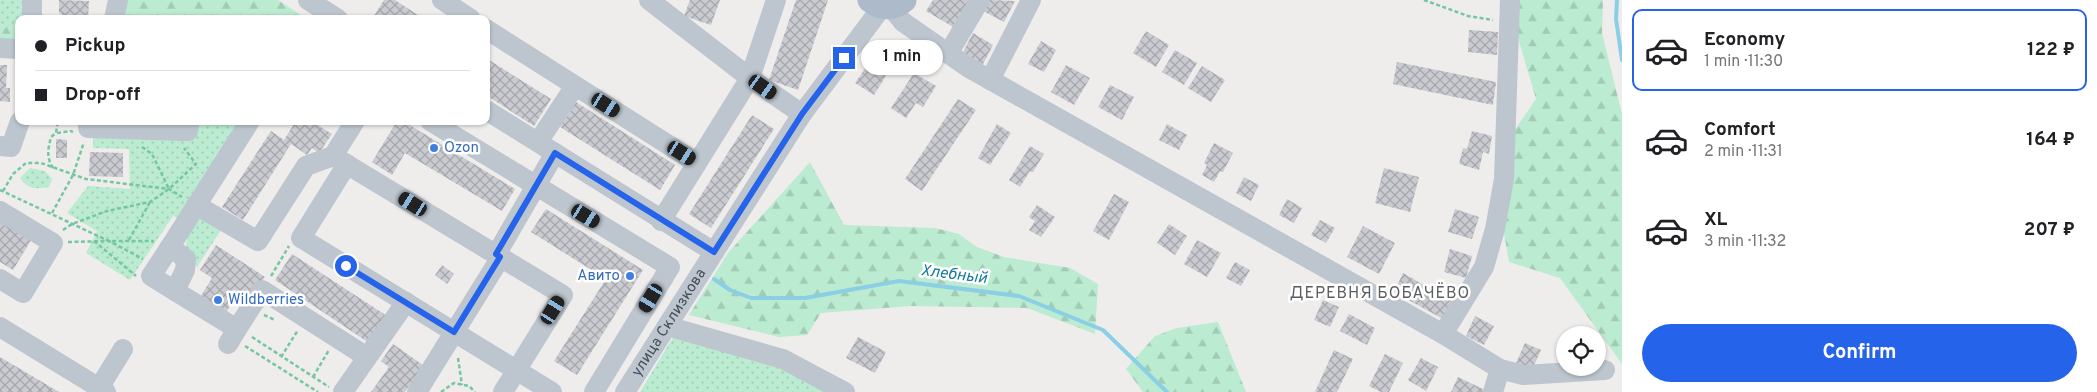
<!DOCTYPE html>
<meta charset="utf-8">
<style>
body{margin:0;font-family:Overpass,sans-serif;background:#f6f6f6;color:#202124;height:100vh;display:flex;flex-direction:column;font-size:19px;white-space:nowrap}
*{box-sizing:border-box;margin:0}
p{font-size:16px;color:#757577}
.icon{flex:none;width:28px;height:28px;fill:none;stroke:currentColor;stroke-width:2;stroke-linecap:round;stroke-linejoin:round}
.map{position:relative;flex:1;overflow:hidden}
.drawer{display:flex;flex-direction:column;background:#fff;width:475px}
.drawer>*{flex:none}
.hud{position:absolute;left:15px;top:15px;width:475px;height:110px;border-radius:10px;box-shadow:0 1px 4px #0004;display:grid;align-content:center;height:110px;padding:0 20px;background:#fff}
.controls{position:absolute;left:1556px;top:326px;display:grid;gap:10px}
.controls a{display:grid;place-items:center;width:50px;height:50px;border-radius:50%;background:#fff;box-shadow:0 1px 4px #0004;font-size:25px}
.end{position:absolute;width:22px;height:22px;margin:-11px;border:6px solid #2563eb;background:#fff;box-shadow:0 0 0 2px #fff}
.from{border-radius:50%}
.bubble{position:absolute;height:35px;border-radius:18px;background:#fff;box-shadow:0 1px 4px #0004;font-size:16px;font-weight:700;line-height:35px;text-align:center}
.car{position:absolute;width:15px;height:30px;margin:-15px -8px;border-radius:6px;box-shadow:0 0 4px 1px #0007;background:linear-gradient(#222 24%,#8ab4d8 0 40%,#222 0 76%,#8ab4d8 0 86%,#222 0)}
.hud b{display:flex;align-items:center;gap:18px;height:48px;font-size:19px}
.hud b+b{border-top:1px solid #e0e0e0}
.hud i{width:12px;height:12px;background:#202124}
ul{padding:9px 0 0;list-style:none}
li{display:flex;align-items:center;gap:15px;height:82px;margin:0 10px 8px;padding:0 10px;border:2px solid transparent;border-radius:10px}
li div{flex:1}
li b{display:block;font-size:19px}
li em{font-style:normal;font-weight:700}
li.on{border-color:#2563eb}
li>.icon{width:45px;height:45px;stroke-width:1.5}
.button{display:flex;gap:10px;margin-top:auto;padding:10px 20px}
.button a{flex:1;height:58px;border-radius:30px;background:#2563eb;color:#fff;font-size:20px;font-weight:700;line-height:58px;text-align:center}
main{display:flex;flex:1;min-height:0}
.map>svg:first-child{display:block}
.grass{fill:url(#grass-dots)}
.forest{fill:url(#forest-firs)}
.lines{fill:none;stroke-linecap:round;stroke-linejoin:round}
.stream{stroke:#8acfe6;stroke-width:4}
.building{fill:url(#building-cross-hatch)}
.path{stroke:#75c7a2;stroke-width:2.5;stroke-dasharray:4 2.5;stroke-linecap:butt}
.minor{stroke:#bdc6ce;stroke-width:20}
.major{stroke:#acbaca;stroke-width:25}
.route{stroke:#2563eb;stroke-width:6}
.shop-dot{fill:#3f7fe0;stroke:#fff;stroke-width:2}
.labels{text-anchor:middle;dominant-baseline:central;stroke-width:5;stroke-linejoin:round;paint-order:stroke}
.shop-label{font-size:15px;fill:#366cbe;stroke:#fff;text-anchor:start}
.street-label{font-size:15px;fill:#454e58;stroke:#fff}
.water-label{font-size:16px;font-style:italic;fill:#137a9d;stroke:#fff}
.neighbourhood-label{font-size:16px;letter-spacing:1px;fill:#595c60;stroke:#fff}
</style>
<main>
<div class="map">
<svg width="1622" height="392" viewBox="0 0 1622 392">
<defs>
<pattern id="grass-dots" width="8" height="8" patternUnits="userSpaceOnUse" patternTransform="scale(1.25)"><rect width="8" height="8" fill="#bbebd0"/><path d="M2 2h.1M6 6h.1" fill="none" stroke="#a2cbb5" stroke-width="1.8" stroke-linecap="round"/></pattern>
<pattern id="forest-firs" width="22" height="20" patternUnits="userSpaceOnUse" patternTransform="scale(1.25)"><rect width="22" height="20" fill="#bbebd0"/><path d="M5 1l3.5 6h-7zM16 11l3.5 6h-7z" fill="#a2cbb5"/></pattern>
<pattern id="building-cross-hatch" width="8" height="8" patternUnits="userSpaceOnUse" patternTransform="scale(1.25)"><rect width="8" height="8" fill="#c9cbd1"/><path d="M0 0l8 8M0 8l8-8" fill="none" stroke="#a5a7ac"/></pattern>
</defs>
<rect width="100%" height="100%" fill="#efecec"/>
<g class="grass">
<path d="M0,0H26L25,19H19V28L0,27Z"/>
<path d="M193,121H234L241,126L180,219L173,216L130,280L86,253L97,231L67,213L88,186L130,189L129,149L93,148V132Z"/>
<path d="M30,168L45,171L52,179L49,187C36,189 28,190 20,178Z"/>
<path d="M199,217L223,227L197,267C177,249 188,236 199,217Z"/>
<path d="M675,334L785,365L833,392H640Z"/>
</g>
<g class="forest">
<path d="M123,0H278L307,19H120Z"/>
<path d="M1517,0H1603L1602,33L1622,114V364L1560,278L1509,262L1504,233L1514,131L1536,99L1516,31Z"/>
<path d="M0,27L19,28V44H0Z"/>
<path d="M810,162L844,225L935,228L959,234L977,247L1004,257L1070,268L1098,284L1095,334L1027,308L910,306L821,313L807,335L779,337L689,315L728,253Z"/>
<path d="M1218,322L1246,392H1143L1126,369L1155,336L1177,328Z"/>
</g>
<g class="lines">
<g class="stream">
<path d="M1617,0L1616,19L1622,60"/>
<path d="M714,279L730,290L751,298H805L899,281L1019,296L1103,330L1167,392"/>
</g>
</g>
<g class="building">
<path d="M59,0L89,1L88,19H61V14L59,13Z"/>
<path d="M384,0H395L424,19H372Z"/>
<path d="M690,0H720L711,25L684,16Z"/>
<path d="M796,0H828L798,90L769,80Z"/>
<path d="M933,0H969L953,27L926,11Z"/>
<path d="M990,0L1015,1L1004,22L983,11Z"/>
<path d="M1469,30L1498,32L1497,55L1468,52Z"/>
<path d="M1146,31L1169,45L1156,67L1133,53Z"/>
<path d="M973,33L993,45L982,66L962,54Z"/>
<path d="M1041,41L1056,50L1044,72L1028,64Z"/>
<path d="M879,49L891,57L881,73L886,76L874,95L855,83Z"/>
<path d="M1175,50L1197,63L1184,85L1162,72Z"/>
<path d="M486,58L551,99L534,126L486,95Z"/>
<path d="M1397,62L1496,82L1493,105L1393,84Z"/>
<path d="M0,65H7L6,88H10V102L0,101Z"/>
<path d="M1066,65L1090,78L1074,105L1051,92Z"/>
<path d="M1202,66L1225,80L1211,102L1188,88Z"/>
<path d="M914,73L936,86L923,107L916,103L906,118L891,108Z"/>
<path d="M1110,85L1134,97L1122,120L1098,107Z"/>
<path d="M958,99L976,110L922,191L905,179Z"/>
<path d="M576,102L675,165L660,190L560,127Z"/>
<path d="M752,115L774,129L711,228L689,214Z"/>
<path d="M296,121H303L311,126L313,122L332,134L319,153L312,148L307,155L291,144L243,220L222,207L271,131L284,140Z"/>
<path d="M397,121H403L515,189L502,211L405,153L392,175L372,162Z"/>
<path d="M997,124L1011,133L990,165L978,158Z"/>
<path d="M1167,124L1187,135L1179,150L1159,140Z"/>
<path d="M1472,131L1492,136L1489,154L1483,152L1479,170L1459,164L1463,148L1467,149Z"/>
<path d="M56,139L67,140V158H56Z"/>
<path d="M1214,143L1233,153L1223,172L1220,171L1214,182L1202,175L1207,165L1204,163Z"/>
<path d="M1030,146L1044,154L1033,172L1030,171L1020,187L1009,180Z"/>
<path d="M90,152L123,153V177L89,176Z"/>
<path d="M1384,168L1419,177L1410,212L1375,203Z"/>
<path d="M1244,177L1259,185L1251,201L1236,193Z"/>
<path d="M1114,194L1129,202L1109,240L1093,231Z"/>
<path d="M1287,199L1302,208L1294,223L1279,215Z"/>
<path d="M1037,205L1055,217L1041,237L1029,230L1035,221L1029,217Z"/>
<path d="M546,209L643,270L577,375L554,361L606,279L531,232Z"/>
<path d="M1455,209L1479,217L1472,239L1448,232Z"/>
<path d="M0,218L33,237L13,270L0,262Z"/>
<path d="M1320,220L1335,228L1326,243L1311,235Z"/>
<path d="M1169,224L1187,236L1175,255L1157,243Z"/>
<path d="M1363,226L1395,243L1379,274L1347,257Z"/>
<path d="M1197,240L1221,253L1207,277L1184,264Z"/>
<path d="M216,245L265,277L248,302L237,294L224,316L199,299L212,278L200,270Z"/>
<path d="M1450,249L1472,256L1466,278L1444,272Z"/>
<path d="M292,254L387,316L369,343L275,280Z"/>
<path d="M1235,262L1250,270L1241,286L1226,278Z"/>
<path d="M442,265L454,274L447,284L435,275Z"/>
<path d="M1403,273L1452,301L1443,319L1394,292Z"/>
<path d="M1323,300L1339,307L1330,327L1314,320Z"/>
<path d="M1349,314L1375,328L1367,345L1340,331Z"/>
<path d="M1475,316L1494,326L1484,345L1466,336Z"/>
<path d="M858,337L886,352L875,373L846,358Z"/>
<path d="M1525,343L1541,350L1532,370L1516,363Z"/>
<path d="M393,344L423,365L405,392H371L389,367L381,361Z"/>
<path d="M1334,350L1353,359L1337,392H1315Z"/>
<path d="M1385,354L1403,363L1389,392H1381L1369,386Z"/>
<path d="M0,357L59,392H0Z"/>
<path d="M1421,358L1438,367L1426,391L1408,380Z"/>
<path d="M1458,377L1485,390L1484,392H1451Z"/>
</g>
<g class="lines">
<g class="path">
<path d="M1424,0L1468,16L1493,20"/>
<path d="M57,133L71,131L73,132"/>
<path d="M142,147L152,154L169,189"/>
<path d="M53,168C46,157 48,149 51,137L56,133L58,121"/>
<path d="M0,190L109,241H154"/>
<path d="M3,191L13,174L26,163H41L86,179L169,189L182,197"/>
<path d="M52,213L73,175L84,142"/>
<path d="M63,230L72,224L107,211L150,202L169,189L196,164L184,148"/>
<path d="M129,240L150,202"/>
<path d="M94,241L136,276"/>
<path d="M68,242L109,241L143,259"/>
<path d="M271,276L289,246"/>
<path d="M264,315L275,320"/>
<path d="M252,337L329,387"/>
<path d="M245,346L318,392"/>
<path d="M281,357L298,330"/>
<path d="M458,358L462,385"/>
<path d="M313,377L329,350"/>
<path d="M441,392L454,383L469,386L475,392"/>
</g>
<g class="minor">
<path d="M308,0L338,19"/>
<path d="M442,0L471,19"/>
<path d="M649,0L750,78L802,114"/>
<path d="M891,7L903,22L969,68L1443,334L1500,369L1523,375L1605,370"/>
<path d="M32,19V0"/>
<path d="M114,19L118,0"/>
<path d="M486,29L697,163"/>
<path d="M0,48L19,49"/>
<path d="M948,54L980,0"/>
<path d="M990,80L1031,0"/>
<path d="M486,110L714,252"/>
<path d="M88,121V128L181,131H188L189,121"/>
<path d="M250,121L170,247L186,259L185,270L175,291L237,329L262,290L367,357"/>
<path d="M430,121L670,267L594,392"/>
<path d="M538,142L575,86"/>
<path d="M0,146L11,147L20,121"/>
<path d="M333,156L563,295L503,392"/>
<path d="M347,164L301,238L552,392"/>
<path d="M196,205L258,241L306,166L333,156L355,121"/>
<path d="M0,211L53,243L23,293L0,279"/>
<path d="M661,221L750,78L776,0"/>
<path d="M170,247L151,276L175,291"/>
<path d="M496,255L555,153"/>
<path d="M667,326L783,359L845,392"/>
<path d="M0,327L106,392"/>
<path d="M1443,334L1484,267L1495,229L1504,179L1510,0"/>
<path d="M228,344L237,329"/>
<path d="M99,388L123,349"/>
<path d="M343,392L406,302"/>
<path d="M417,392L501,257"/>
<path id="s1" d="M625,392L802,114L882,7"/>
<path d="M1493,392L1500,369"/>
</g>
<path class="major" d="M870,0C880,9 893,9 904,0"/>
</g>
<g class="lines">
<path class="route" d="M346,266L454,332L500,257L496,254L555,153L714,252L802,114L844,58"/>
</g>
<g class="shop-dot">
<circle cx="434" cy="148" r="5"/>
<circle cx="630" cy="276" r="5"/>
<circle cx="218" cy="300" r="5"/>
</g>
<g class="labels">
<g class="shop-label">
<text x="444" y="148">Ozon</text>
<text x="620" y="276" text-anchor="end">Авито</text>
<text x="228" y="300">Wildberries</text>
</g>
<g class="street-label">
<text stroke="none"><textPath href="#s1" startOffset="82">улица Склизкова</textPath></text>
</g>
<g class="water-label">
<text transform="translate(954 275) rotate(7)">Хлебный</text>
</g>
<g class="neighbourhood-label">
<text x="1380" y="294">ДЕРЕВНЯ БОБАЧЁВО</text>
</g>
</g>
</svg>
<div class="controls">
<a><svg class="icon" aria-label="locate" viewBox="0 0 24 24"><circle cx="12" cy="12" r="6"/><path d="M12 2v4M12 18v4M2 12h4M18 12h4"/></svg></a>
</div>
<i class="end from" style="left:346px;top:266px"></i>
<i class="end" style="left:844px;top:58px"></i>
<div class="bubble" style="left:861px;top:40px;width:82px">1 min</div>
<i class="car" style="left:763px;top:87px;rotate:125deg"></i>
<i class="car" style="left:606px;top:105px;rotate:122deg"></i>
<i class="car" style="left:682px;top:153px;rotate:122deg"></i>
<i class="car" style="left:413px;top:204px;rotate:302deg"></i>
<i class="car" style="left:586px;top:216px;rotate:121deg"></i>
<i class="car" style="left:651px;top:298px;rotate:211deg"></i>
<i class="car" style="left:553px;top:310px;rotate:32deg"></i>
<div class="hud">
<b><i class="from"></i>Pickup</b>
<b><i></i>Drop-off</b>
</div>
</div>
<section class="drawer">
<ul>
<li class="on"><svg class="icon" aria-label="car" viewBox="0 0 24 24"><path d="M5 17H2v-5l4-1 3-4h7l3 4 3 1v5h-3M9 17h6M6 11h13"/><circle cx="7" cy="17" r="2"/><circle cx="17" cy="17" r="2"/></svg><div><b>Economy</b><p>1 min · 11:30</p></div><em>122 ₽</em></li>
<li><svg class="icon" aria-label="car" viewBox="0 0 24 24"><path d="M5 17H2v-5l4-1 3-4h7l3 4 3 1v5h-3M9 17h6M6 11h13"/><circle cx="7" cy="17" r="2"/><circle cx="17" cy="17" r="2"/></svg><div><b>Comfort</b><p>2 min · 11:31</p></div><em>164 ₽</em></li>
<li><svg class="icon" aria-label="car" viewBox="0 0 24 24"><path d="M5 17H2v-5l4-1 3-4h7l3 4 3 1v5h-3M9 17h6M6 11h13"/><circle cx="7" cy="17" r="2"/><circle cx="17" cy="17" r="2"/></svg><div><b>XL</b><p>3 min · 11:32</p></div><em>207 ₽</em></li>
</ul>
<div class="button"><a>Confirm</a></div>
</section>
</main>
